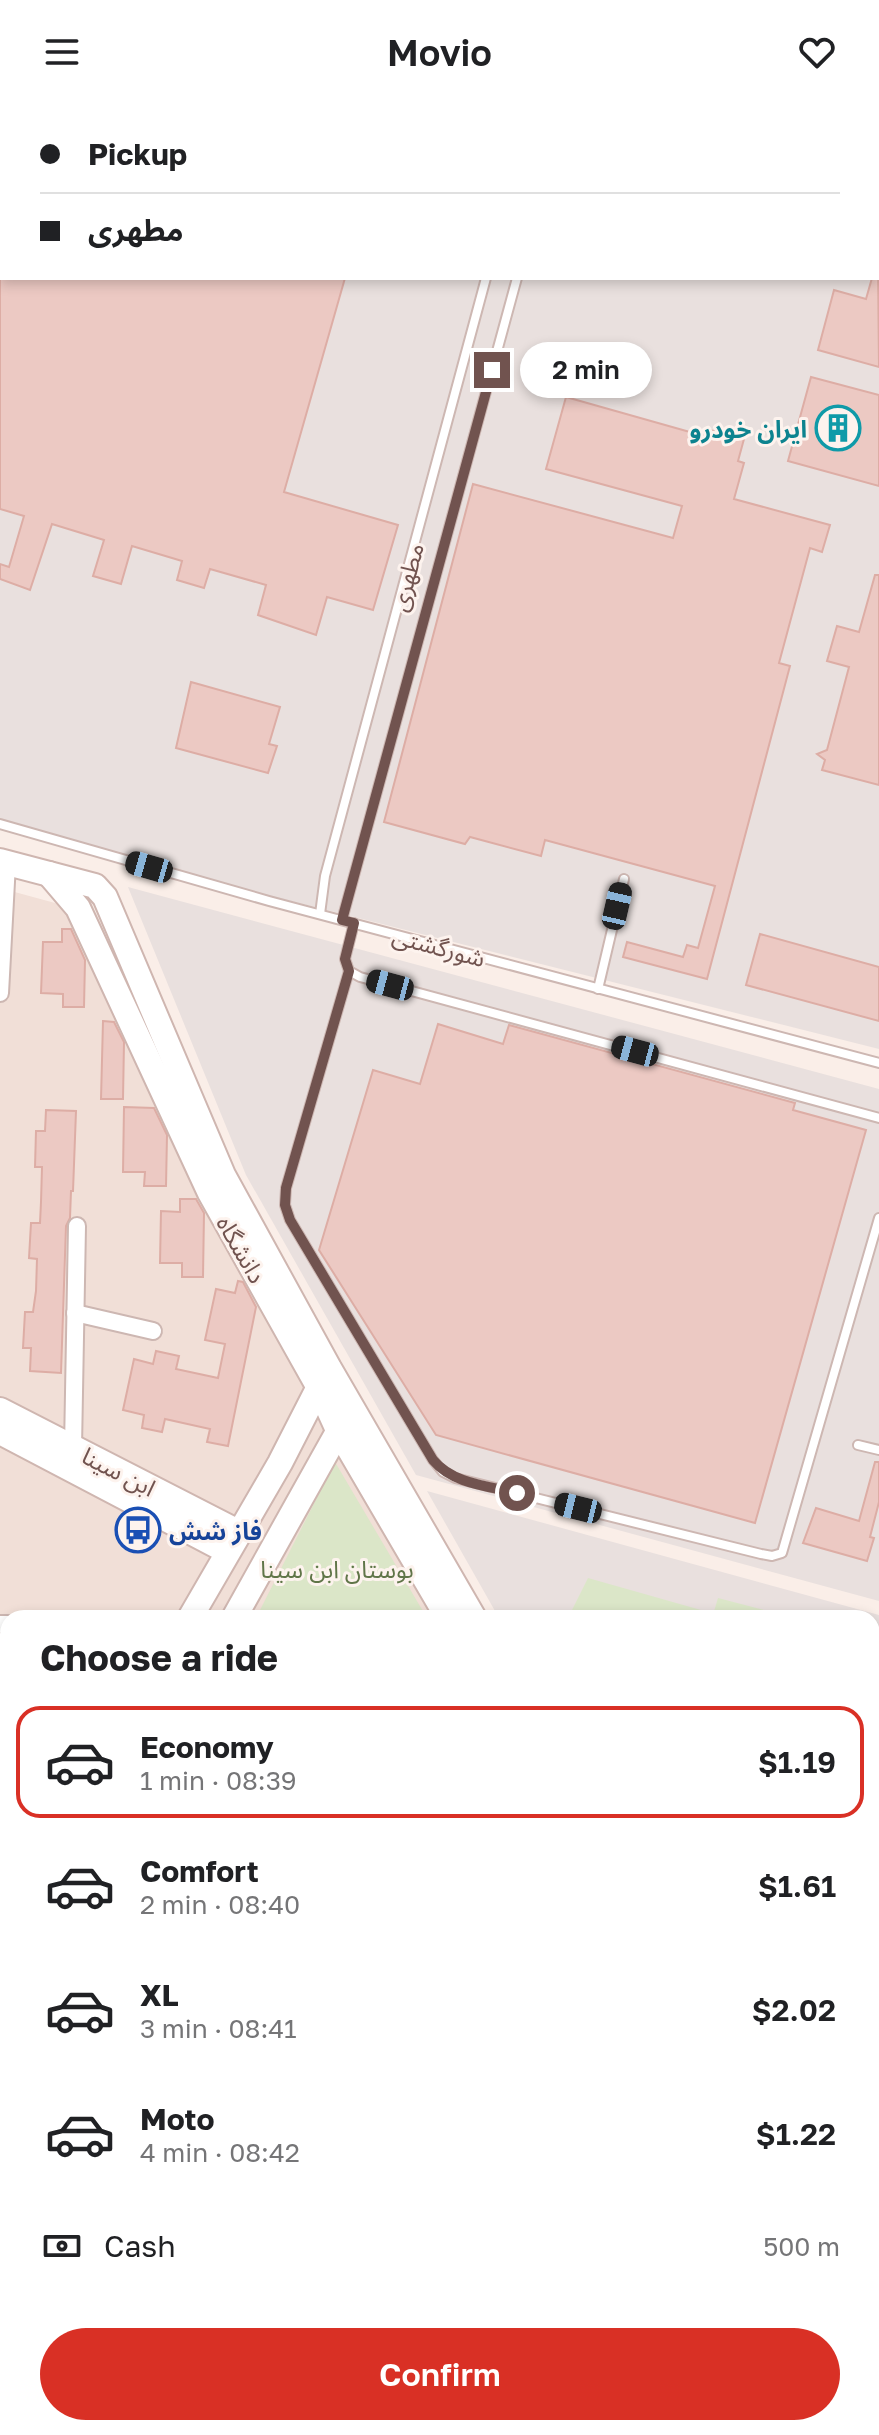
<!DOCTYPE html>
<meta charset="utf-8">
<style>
body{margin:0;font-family:"Golos Text","Noto Sans Arabic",sans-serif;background:#f6f6f6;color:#202124;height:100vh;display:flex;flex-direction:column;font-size:30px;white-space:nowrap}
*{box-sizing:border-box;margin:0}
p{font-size:26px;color:#757577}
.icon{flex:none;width:44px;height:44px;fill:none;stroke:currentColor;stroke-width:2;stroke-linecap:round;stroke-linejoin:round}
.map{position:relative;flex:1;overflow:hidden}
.sheet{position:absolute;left:0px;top:1506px;width:880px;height:826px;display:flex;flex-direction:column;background:#fff;border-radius:24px 24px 0 0;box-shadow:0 4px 12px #0003}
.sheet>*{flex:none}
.hud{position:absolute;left:0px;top:0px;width:880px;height:176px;box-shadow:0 4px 12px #0003;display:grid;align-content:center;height:176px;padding:0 40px;background:#fff}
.end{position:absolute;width:36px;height:36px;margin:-18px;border:10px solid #71534f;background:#fff;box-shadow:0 0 0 4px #fff}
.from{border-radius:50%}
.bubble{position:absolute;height:56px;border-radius:28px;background:#fff;box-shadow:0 4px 12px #0003;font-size:26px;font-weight:600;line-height:56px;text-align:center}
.car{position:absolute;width:24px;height:48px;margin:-24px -12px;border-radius:10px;box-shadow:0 0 6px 2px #0007;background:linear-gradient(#222 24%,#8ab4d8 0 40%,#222 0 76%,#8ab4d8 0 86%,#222 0)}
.hud b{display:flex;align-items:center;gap:28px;height:76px;font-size:30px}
.hud b+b{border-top:2px solid #e0e0e0}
.hud i{width:20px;height:20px;background:#202124}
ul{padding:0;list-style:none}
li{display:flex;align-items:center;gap:24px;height:112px;margin:0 16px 12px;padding:0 24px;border:4px solid transparent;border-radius:24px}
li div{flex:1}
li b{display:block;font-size:30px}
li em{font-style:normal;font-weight:600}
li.active{border-color:#d93025}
li>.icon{width:72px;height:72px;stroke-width:1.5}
h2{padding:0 40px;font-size:36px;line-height:96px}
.pay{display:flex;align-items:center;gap:20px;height:88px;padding:0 40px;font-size:30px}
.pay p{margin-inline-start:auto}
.primary-button{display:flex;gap:16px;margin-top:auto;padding:16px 40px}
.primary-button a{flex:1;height:92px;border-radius:48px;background:#d93025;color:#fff;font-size:32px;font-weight:600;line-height:92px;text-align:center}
header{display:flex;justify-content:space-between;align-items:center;height:104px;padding:0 40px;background:#fff;font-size:36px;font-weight:600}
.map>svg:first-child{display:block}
.residential{fill:#f1dfd7}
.industrial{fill:#e9e0de;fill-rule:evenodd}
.green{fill:#dbe6c8}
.building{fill:#ecc9c3;stroke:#ddada5;stroke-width:2}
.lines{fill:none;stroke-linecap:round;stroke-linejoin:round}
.lane-casing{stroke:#cdb7b2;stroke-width:12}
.street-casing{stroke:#cdb7b2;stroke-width:20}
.secondary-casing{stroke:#cfb6b0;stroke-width:28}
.lane{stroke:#fff;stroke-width:8}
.street{stroke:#fff;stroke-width:16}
.secondary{stroke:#fff;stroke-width:24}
.route{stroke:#71534f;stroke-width:10}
.labels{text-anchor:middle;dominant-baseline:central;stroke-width:6;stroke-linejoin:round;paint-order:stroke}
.culture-label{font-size:24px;font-weight:bold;fill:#0d838f;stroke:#fdf3ee;text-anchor:end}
.street-label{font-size:24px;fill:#71534f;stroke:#fdf3ee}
.transit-label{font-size:24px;font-weight:bold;fill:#164399;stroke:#fdf3ee;text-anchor:start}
.park-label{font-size:24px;fill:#607548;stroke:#fdf3ee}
</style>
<header><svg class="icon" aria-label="menu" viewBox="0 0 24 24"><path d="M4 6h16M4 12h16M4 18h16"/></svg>Movio<svg class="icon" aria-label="heart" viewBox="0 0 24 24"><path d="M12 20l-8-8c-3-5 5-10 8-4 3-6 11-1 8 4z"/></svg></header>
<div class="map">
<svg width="879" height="2331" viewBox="0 0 879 2331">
<rect width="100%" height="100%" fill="#faeee8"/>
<path class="residential" d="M0,784L66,802L482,1514H8V2324H872V2181L879,2193V2331H0Z"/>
<g class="industrial">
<path d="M0,0H879V945L0,724ZM2,2H878V174H2Z"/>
<path d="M128,783L879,985V1497L416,1371L246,1071Z"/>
<path d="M427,1387L879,1511V2153L872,2142V1514H499Z"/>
</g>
<g class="green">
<path d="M335,1358L427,1514H256Z"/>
<path d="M588,1474L708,1508L706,1514H568Z"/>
<path d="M718,1494L794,1514H712Z"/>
</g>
<g class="building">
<path d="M878,164L879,263L818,246L834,186L866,195L872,174H878Z"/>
<path d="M0,174H345L284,388L398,421L373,506L327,493L316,531L258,511L266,481L210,465L204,484L177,476L182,457L132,442L121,480L93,472L104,436L52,420L30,486L0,475V460L9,463L24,412L0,405Z"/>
<path d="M811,273L879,291V382L788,357Z"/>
<path d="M566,293L704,332L706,325L744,335L738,357L744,359L734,395L830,421L822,448L810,444L779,559L790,562L707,875L623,853L627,838L683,853L687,841L698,844L715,782L545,736L541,752L470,733L465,740L384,718L473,380L673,434L682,402L546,365Z"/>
<path d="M875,471H879V681L822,666L825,656L817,650L827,646L849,563L827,557L837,522L859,528Z"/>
<path d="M191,578L280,603L269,640L277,642L268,669L176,644Z"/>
<path d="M62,825H71L85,856L84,903H63V890L41,889L43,838H62Z"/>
<path d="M760,830L879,863V917L746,881Z"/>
<path d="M103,917L114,918L124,938L123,995H101Z"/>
<path d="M438,920L503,940L509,921L795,999L793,1006L866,1026L755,1419L436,1331L319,1146L373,966L420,980Z"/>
<path d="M124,1003L154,1004L167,1031L166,1082H144L145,1068H123Z"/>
<path d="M46,1006L76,1007L73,1087H71L70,1114L66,1122L61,1269L30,1267L31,1244H23L25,1208H33L36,1187L37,1155L29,1154L31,1119H40L41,1098L42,1063H35L36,1027H45Z"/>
<path d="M180,1095H196L204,1109L203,1173H182V1159H160L161,1107L180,1108Z"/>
<path d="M238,1177L243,1178L256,1203L228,1342L207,1338L210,1325L165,1315L162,1328L142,1324L144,1311L123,1306L134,1255L153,1260L156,1247L179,1252L176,1265L218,1274L225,1240L205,1236L216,1185L235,1189Z"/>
<path d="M875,1358H879V1398L870,1433L874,1434L867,1457L803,1439L816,1404L859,1417Z"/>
</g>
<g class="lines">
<g class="lane-casing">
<g id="lane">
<path d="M554,0L561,2"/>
<path d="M672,0L679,2"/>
<path d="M532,2L533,0"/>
<path d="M878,57H879"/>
<path d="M878,90L879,91"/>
<path d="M0,720L269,797L879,959"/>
<path d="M320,810L325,772L486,174"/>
<path d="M342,816L517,174"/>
<path d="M354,819L345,855L349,867L360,873L879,1014"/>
<path d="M349,867L286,1084L285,1101L290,1116L433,1356L443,1368L455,1374L761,1450L772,1452L782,1449L879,1114"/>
<path d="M598,885L624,775"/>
<path d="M858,1341L879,1346"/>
</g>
</g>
<g class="street-casing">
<g id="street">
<path d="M0,889L7,759"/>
<path d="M75,1209L153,1227"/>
<path d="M73,1344L77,1122"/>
<path d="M0,1520H8"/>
<path d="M0,1776L8,1777"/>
<path d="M0,2249L8,2242"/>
<path d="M872,2287H879"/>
<path d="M805,2331V2324"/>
</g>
</g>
<g class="secondary-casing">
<g id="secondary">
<path d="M0,757L95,782L105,793L223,1071L329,1264L474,1514"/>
<path d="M49,770L78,804L210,1089L318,1282L338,1326L448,1514"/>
<path d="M0,1306L238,1428"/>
<path d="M0,1328L227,1447"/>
<path d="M190,1514L280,1359L324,1273"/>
<path d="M234,1514L344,1317"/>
<path d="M0,1864L8,1849"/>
<path d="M0,1945L8,1930"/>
<path d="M872,2202L879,2214"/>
<path d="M872,2241L879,2253"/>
<path d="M0,2285L8,2289"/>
<path d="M9,2324L22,2331"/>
<path d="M74,2324L87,2331"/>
</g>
</g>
<use href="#lane" class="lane"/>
<use href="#street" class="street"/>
<use href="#secondary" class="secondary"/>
</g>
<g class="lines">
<path class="route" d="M492,266L342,816L354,819L345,855L349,867L286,1084L285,1101L290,1116L433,1356C453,1380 488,1382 517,1389"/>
</g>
<defs>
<g id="building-ring" transform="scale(2.3)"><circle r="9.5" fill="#fdf3ee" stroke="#0f9aa8" stroke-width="1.5"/><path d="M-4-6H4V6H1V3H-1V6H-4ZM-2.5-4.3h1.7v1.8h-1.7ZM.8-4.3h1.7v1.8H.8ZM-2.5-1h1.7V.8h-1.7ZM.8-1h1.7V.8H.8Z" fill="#0f9aa8"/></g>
<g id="bus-ring" transform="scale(2.3)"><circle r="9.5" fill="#fdf3ee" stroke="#1a4fb4" stroke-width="1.5"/><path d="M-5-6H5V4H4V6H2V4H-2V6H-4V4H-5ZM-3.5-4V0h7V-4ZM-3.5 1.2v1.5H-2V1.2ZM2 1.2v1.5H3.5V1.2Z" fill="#1a4fb4"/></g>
</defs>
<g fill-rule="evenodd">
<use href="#building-ring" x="838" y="324"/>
<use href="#bus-ring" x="138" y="1426"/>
</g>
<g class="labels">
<g class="culture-label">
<text x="807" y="324">ایران خودرو</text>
</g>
<g class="street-label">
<text transform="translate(406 473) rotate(-75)">مطهری</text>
<text transform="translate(439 842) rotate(15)">شورگشتی</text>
<text transform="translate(242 1145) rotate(60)">دانشگاه</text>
<text transform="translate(119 1367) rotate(27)">ابن سینا</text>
</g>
<g class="transit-label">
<text x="169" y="1426">فاز شش</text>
</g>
<g class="park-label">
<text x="337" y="1464">بوستان ابن سینا</text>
</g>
</g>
</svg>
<i class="end from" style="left:517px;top:1389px"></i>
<i class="end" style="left:492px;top:266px"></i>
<div class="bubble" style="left:520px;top:238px;width:132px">2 min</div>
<i class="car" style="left:149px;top:763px;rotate:286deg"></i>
<i class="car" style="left:617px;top:802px;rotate:13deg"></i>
<i class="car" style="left:390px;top:881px;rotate:285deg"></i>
<i class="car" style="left:635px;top:947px;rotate:285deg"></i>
<i class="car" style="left:578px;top:1404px;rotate:284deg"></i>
<div class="hud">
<b><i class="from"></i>Pickup</b>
<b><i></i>مطهری</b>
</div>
<section class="sheet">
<h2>Choose a ride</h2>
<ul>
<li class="active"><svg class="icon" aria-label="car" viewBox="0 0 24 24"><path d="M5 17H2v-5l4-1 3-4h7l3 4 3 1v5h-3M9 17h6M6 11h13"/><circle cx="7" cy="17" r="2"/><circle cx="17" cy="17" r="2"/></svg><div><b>Economy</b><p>1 min · 08:39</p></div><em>$1.19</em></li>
<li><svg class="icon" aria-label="car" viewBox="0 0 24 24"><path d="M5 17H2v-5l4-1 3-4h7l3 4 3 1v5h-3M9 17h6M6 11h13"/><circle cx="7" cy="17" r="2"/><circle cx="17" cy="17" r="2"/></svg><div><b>Comfort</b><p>2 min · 08:40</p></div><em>$1.61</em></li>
<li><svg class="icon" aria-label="car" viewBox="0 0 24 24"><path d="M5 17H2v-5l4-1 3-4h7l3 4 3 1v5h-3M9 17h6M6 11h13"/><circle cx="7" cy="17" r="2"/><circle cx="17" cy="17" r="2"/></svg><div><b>XL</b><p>3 min · 08:41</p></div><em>$2.02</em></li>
<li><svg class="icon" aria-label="car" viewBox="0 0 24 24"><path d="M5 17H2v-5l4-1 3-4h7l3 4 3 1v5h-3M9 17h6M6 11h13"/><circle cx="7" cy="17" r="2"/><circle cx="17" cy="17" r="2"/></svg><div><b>Moto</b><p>4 min · 08:42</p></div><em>$1.22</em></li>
</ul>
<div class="pay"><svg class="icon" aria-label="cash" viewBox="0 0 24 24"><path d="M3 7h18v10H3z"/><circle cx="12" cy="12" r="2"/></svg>Cash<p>500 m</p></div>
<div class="primary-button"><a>Confirm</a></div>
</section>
</div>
